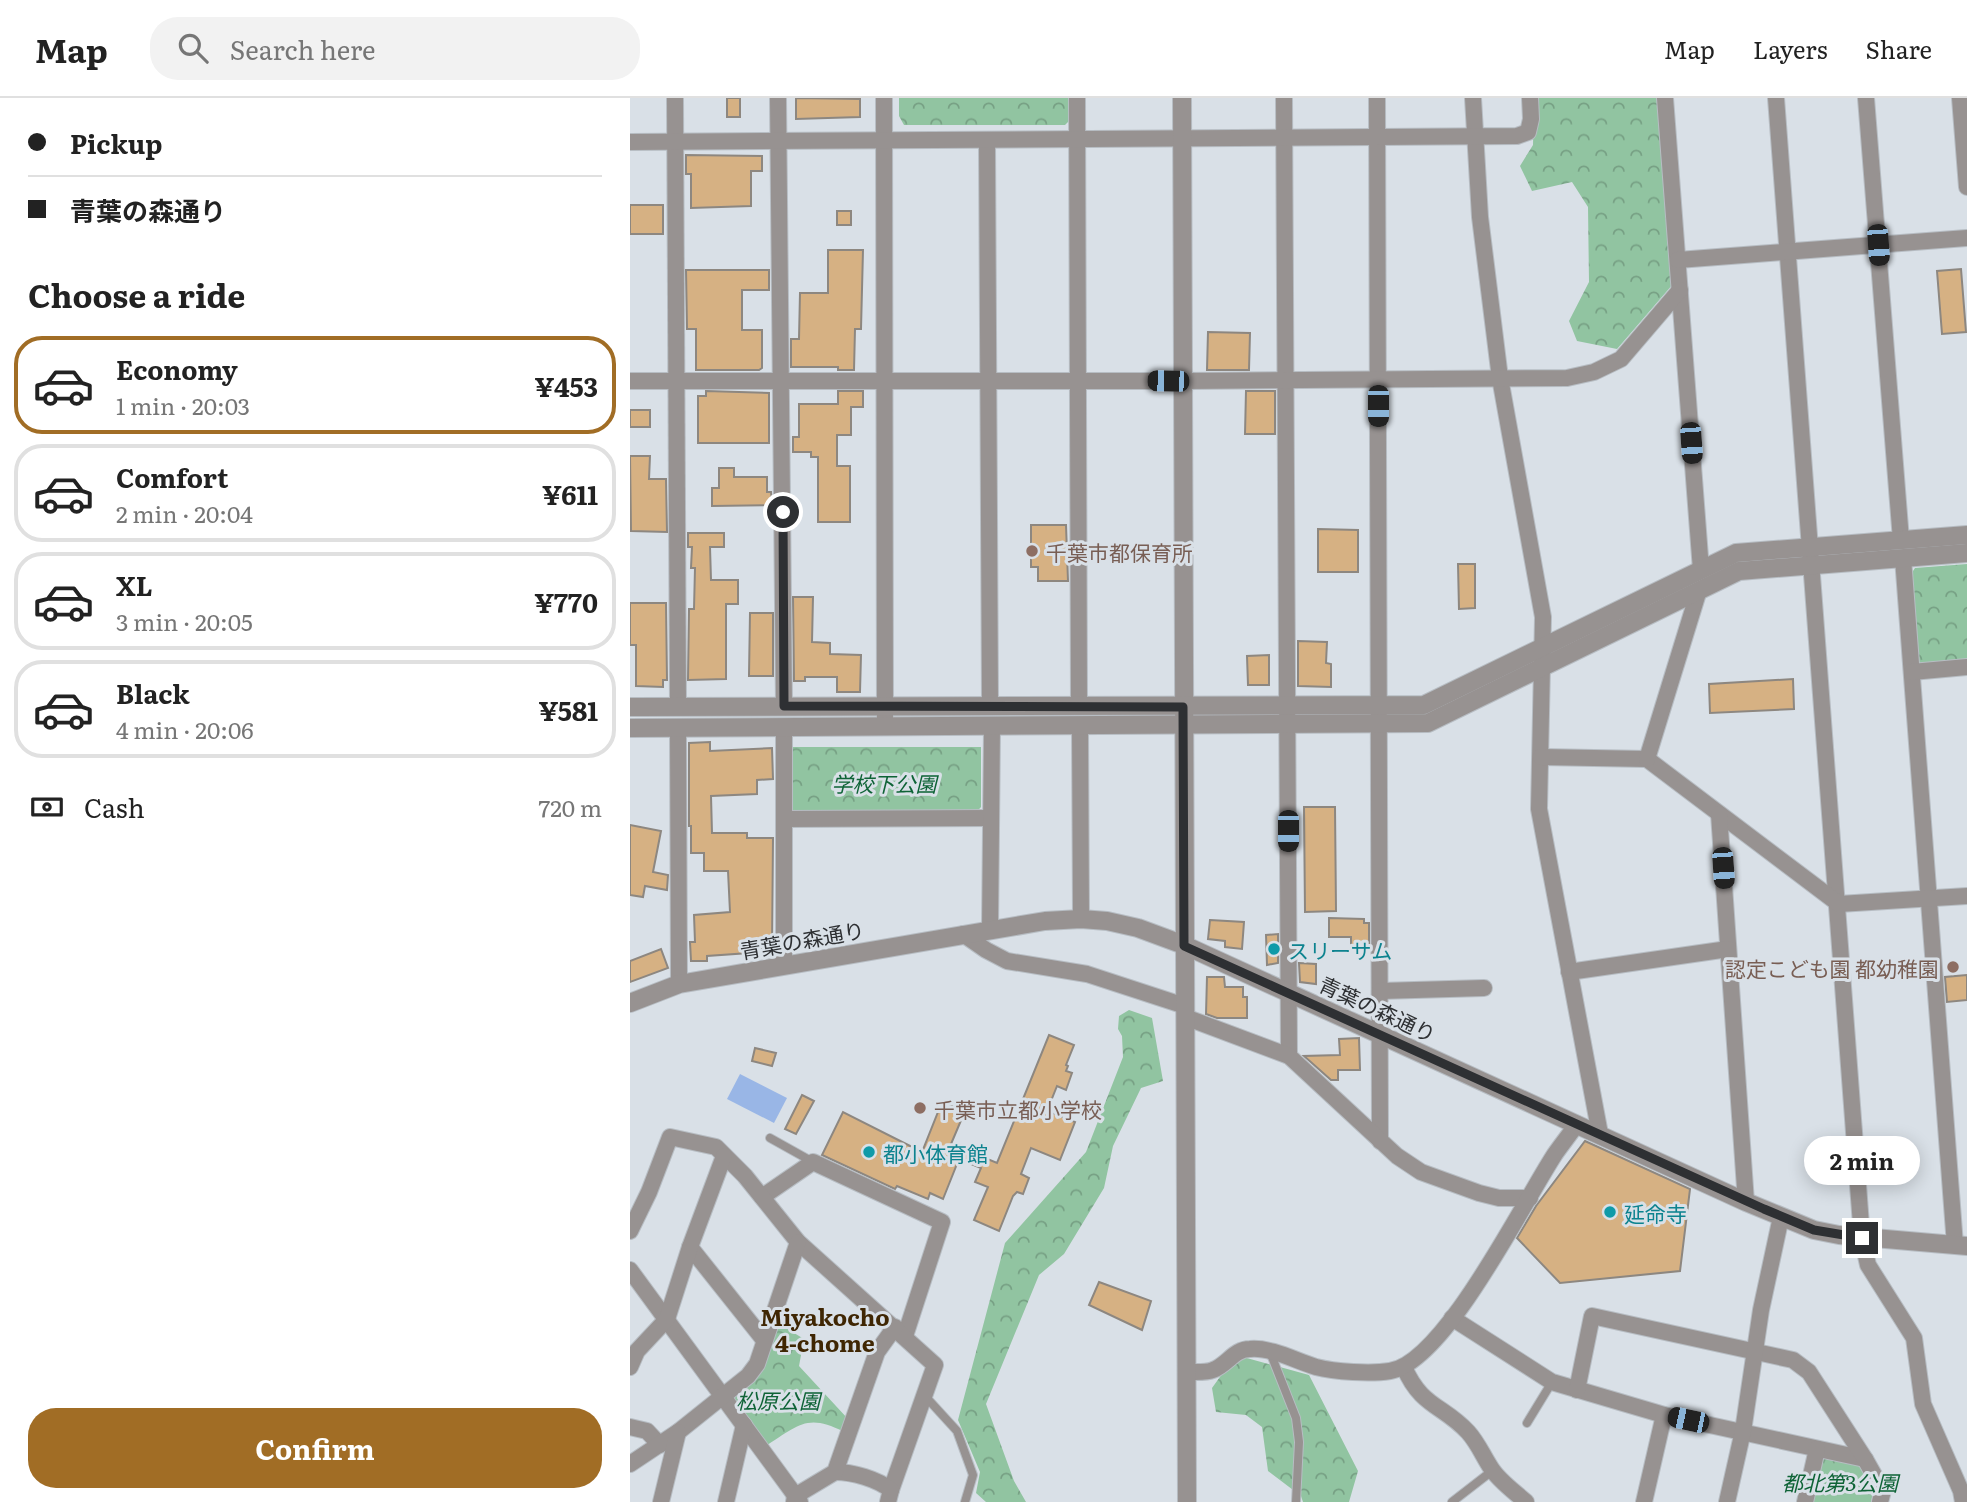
<!DOCTYPE html>
<meta charset="utf-8">
<style>
body{margin:0;font-family:Literata,"Noto Sans JP",serif;background:#f2f2f2;color:#222;height:100vh;display:flex;flex-direction:column;font-size:26px;white-space:nowrap}
*{box-sizing:border-box;margin:0}
p{font-size:23px;color:#767676}
.icon{flex:none;width:38px;height:38px;fill:none;stroke:currentColor;stroke-width:2;stroke-linecap:round;stroke-linejoin:round}
.map{position:relative;flex:1;overflow:hidden}
.drawer{display:flex;flex-direction:column;background:#fff;width:630px}
.drawer>*{flex:none}
.guide{display:grid;align-content:center;height:154px;padding:0 28px;background:#fff}
.end{position:absolute;width:32px;height:32px;margin:-16px;border:9px solid #2e3033;background:#fff;box-shadow:0 0 0 4px #fff}
.from{border-radius:50%}
.bubble{position:absolute;height:49px;border-radius:24px;background:#fff;box-shadow:0 4px 18px #0003;font-size:23px;font-weight:700;line-height:49px;text-align:center}
.car{position:absolute;width:21px;height:42px;margin:-21px -10px;border-radius:9px;box-shadow:0 0 5px 2px #0007;background:linear-gradient(#222 24%,#8ab4d8 0 40%,#222 0 76%,#8ab4d8 0 86%,#222 0)}
.guide b{display:flex;align-items:center;gap:24px;height:66px;font-size:26px}
.guide b+b{border-top:2px solid #e0e0e0}
.guide i{width:18px;height:18px;background:#222}
ul{padding:0;list-style:none}
li{display:flex;align-items:center;gap:21px;height:98px;margin:0 14px 10px;padding:0 14px;border:4px solid #e0e0e0;border-radius:28px}
li div{flex:1}
li b{display:block;font-size:26px}
li em{font-style:normal;font-weight:700}
li.current{border-color:#a16d25}
li>.icon{width:63px;height:63px;stroke-width:1.5}
h2{padding:0 28px;font-size:32px;line-height:84px}
.pay{display:flex;align-items:center;gap:18px;height:77px;padding:0 28px;font-size:26px}
.pay p{margin-inline-start:auto}
.button{display:flex;gap:14px;margin-top:auto;padding:14px 28px}
.button a{flex:1;height:80px;border-radius:28px;background:#a16d25;color:#fff;font-size:28px;font-weight:700;line-height:80px;text-align:center}
header{display:flex;align-items:center;gap:42px;box-sizing:border-box;height:98px;padding:0 35px;background:#fff;border-bottom:2px solid #e0e0e0}
header strong{font-size:33px}
nav{display:flex;gap:38px;margin-inline-start:auto;font-size:24px}
.search{width:490px;height:63px;background:#f2f2f2;display:flex;align-items:center;gap:18px;box-sizing:border-box;padding:0 24px;border-radius:28px;color:#767676;font-size:26px}
main{display:flex;flex:1;min-height:0}
.map>svg:first-child{display:block}
.forest{fill:url(#forest-crowns)}
.water{fill:#99b6e6}
.building{fill:#d6b183;stroke:#8d8780;stroke-width:2}
.lines{fill:none;stroke-linecap:round;stroke-linejoin:round}
.service-casing{stroke:#b7bdc3;stroke-width:10}
.minor-casing{stroke:#b7bdc3;stroke-width:18}
.tertiary-casing{stroke:#b7bdc3;stroke-width:20}
.service{stroke:#979291;stroke-width:8}
.minor{stroke:#979291;stroke-width:16}
.tertiary{stroke:#979291;stroke-width:18}
.route{stroke:#2e3033;stroke-width:9}
.education-dot{fill:#8d6e63;stroke:#d9e0e7;stroke-width:2.5}
.culture-dot{fill:#0f9aa8;stroke:#d9e0e7;stroke-width:2.5}
.labels{text-anchor:middle;dominant-baseline:central;stroke-width:6;stroke-linejoin:round;paint-order:stroke}
.education-label{font-size:21px;fill:#785e54;stroke:#d9e0e7;text-anchor:start}
.park-label{font-size:21px;font-style:italic;fill:#0e6336;stroke:#d9e0e7}
.street-label{font-size:21px;fill:#2e3033;stroke:#d9e0e7}
.culture-label{font-size:21px;fill:#0d838f;stroke:#d9e0e7;text-anchor:start}
.neighbourhood-label{font-size:23px;font-weight:bold;fill:#3f2603;stroke:#d9e0e7}
</style>
<header>
<strong>Map</strong>
<div class="search"><svg class="icon" aria-label="search" viewBox="0 0 24 24"><circle cx="10" cy="10" r="6"/><path d="M15 15l6 6"/></svg>Search here</div>
<nav><a>Map</a><a>Layers</a><a>Share</a></nav>
</header>
<main>
<section class="drawer">
<div class="guide">
<b><i class="from"></i>Pickup</b>
<b><i></i>青葉の森通り</b>
</div>
<h2>Choose a ride</h2>
<ul>
<li class="current"><svg class="icon" aria-label="car" viewBox="0 0 24 24"><path d="M5 17H2v-5l4-1 3-4h7l3 4 3 1v5h-3M9 17h6M6 11h13"/><circle cx="7" cy="17" r="2"/><circle cx="17" cy="17" r="2"/></svg><div><b>Economy</b><p>1 min · 20:03</p></div><em>¥453</em></li>
<li><svg class="icon" aria-label="car" viewBox="0 0 24 24"><path d="M5 17H2v-5l4-1 3-4h7l3 4 3 1v5h-3M9 17h6M6 11h13"/><circle cx="7" cy="17" r="2"/><circle cx="17" cy="17" r="2"/></svg><div><b>Comfort</b><p>2 min · 20:04</p></div><em>¥611</em></li>
<li><svg class="icon" aria-label="car" viewBox="0 0 24 24"><path d="M5 17H2v-5l4-1 3-4h7l3 4 3 1v5h-3M9 17h6M6 11h13"/><circle cx="7" cy="17" r="2"/><circle cx="17" cy="17" r="2"/></svg><div><b>XL</b><p>3 min · 20:05</p></div><em>¥770</em></li>
<li><svg class="icon" aria-label="car" viewBox="0 0 24 24"><path d="M5 17H2v-5l4-1 3-4h7l3 4 3 1v5h-3M9 17h6M6 11h13"/><circle cx="7" cy="17" r="2"/><circle cx="17" cy="17" r="2"/></svg><div><b>Black</b><p>4 min · 20:06</p></div><em>¥581</em></li>
</ul>
<div class="pay"><svg class="icon" aria-label="cash" viewBox="0 0 24 24"><path d="M3 7h18v10H3z"/><circle cx="12" cy="12" r="2"/></svg>Cash<p>720 m</p></div>
<div class="button"><a>Confirm</a></div>
</section>
<div class="map">
<svg width="1337" height="1404" viewBox="0 0 1337 1404">
<defs>
<pattern id="forest-crowns" width="20" height="18" patternUnits="userSpaceOnUse" patternTransform="scale(1.75)"><rect width="20" height="18" fill="#91c4a1"/><path d="M2 6a3 3 0 1 1 6 0M12 15a3 3 0 1 1 6 0" fill="none" stroke="#77a084"/></pattern>
</defs>
<rect width="100%" height="100%" fill="#d9e0e7"/>
<g class="forest">
<path d="M269,0H440L441,21L435,27H274L269,18Z"/>
<path d="M904,0H1028L1043,186L987,251L947,243L939,223L959,184L958,109L942,84L902,93L890,68L903,47Z"/>
<path d="M1337,466V567L1285,566L1279,479L1285,470Z"/>
<path d="M158,649H351V709L342,719H167L157,710Z"/>
<path d="M499,912L522,920L533,983L511,990L483,1048L474,1090L434,1156L409,1177L356,1306L384,1383L396,1404H356L346,1395L350,1374L328,1322L375,1145L456,1054L493,959L492,938L488,931L489,918Z"/>
<path d="M146,1224L174,1241L169,1268L218,1321L214,1334C176,1314 167,1329 134,1349L101,1296Z"/>
<path d="M613,1259L679,1277L728,1373L719,1404H673L671,1398L638,1373L632,1329L616,1317L586,1314L582,1290L597,1269Z"/>
<path d="M1196,1358L1231,1366L1244,1389L1241,1404H1180L1189,1360Z"/>
</g>
<path class="water" d="M110,976L157,1000L144,1025L97,1001Z"/>
<g class="building">
<rect x="97" y="0" width="13" height="19"/>
<path d="M166,0L230,1V19L166,21Z"/>
<path d="M56,57L132,58V73H121V108L61,110V76H56Z"/>
<rect x="0" y="107" width="33" height="29"/>
<rect x="207" y="113" width="14" height="14"/>
<path d="M198,152H233L231,231H225L224,272H208V269H161V241H169L170,195H198Z"/>
<path d="M1331,171L1336,234L1312,236L1307,173Z"/>
<path d="M56,172H139V192H112V232H132V270L129,272H66V231H57Z"/>
<path d="M578,234L620,235L619,272H577Z"/>
<path d="M76,293L139,295V345H68V298H76Z"/>
<path d="M208,293H233V309H221V337H207V368H220V424H188V359H181V354H163V339H169V306H208Z"/>
<path d="M616,293H645V336H615Z"/>
<rect x="0" y="312" width="20" height="17"/>
<path d="M0,358H20L19,381H36L37,434L1,433Z"/>
<path d="M89,370H104V379H137V394H141L142,407L82,408V390H89Z"/>
<path d="M401,427H436L438,483H408V469H401Z"/>
<path d="M688,431L728,432V474H688Z"/>
<path d="M58,435H94V449H80L81,482H108V506H96V581L58,582L59,511H64L65,470H61L62,449H58Z"/>
<path d="M828,466H845V510L829,511Z"/>
<path d="M163,499H183L182,544L200,545V556L231,557L230,594H207V579H175V583H164Z"/>
<path d="M0,505H36L37,582H33V589L6,588V547H0Z"/>
<path d="M120,515H143V578H119Z"/>
<path d="M668,543L697,544L696,565L701,566V589L668,588Z"/>
<path d="M639,557V587H618L617,558Z"/>
<path d="M1163,581L1164,611L1080,615L1079,586Z"/>
<path d="M80,644V653L142,650L143,681L127,682V696L81,698L82,735H117V740H143L142,850H119V855L77,858V863H61L60,844H65L64,817L100,814L98,773H74V755H61V728H59V645Z"/>
<path d="M674,709H705L706,813L675,814Z"/>
<path d="M0,727L31,733L23,774L38,777L37,792L15,788L13,799L0,797Z"/>
<path d="M699,820L734,821V825H739V848H721V839H699Z"/>
<path d="M580,822L614,824L612,851L595,849V843L578,841Z"/>
<path d="M648,836V865L637,867L636,837Z"/>
<path d="M31,851L38,870L0,884V863Z"/>
<path d="M669,865L686,866V886L670,884Z"/>
<path d="M1337,877V902L1317,904L1315,879Z"/>
<path d="M577,879H594L595,889H613V899H617V920H587L576,916Z"/>
<path d="M419,937L444,947L436,967L438,968L436,973L442,975L436,992L427,988L417,1013L445,1024L430,1062L401,1050L391,1076L399,1080L393,1096L387,1094L383,1098L369,1133L344,1122L358,1089L345,1084L351,1070L329,1061L313,1101L300,1095L298,1101L267,1088L265,1091L192,1057L213,1014L292,1054L312,1004L335,1013L321,1046L367,1065Z"/>
<path d="M729,940L730,972H708V982H701L674,958L710,957L709,941Z"/>
<path d="M125,950L146,955L142,968L122,963Z"/>
<path d="M172,997L184,1003L166,1036L155,1031Z"/>
<path d="M955,1043L1060,1091L1050,1173L930,1185L887,1140L906,1108Z"/>
<path d="M469,1184L521,1203L512,1232L459,1207Z"/>
</g>
<g class="lines">
<g class="service-casing">
<g id="service">
<path d="M140,1040L183,1064"/>
<path d="M640,1254L666,1320L669,1344L666,1404"/>
<path d="M295,1298L327,1333L343,1377L335,1404"/>
<path d="M897,1325L922,1284"/>
<path d="M822,1404L862,1373"/>
</g>
</g>
<g class="minor-casing">
<g id="minor">
<path d="M45,0L48,609"/>
<path d="M148,0L154,608"/>
<path d="M254,0L255,629"/>
<path d="M447,0L449,608"/>
<path d="M654,0L659,958"/>
<path d="M747,0L750,1043"/>
<path d="M843,0L850,119L870,280L913,519L909,711L970,1036"/>
<path d="M1035,0L1071,472"/>
<path d="M1146,0L1232,1140L1238,1167L1284,1240L1293,1306L1331,1393L1333,1404"/>
<path d="M1236,0L1271,442"/>
<path d="M1330,0L1337,89"/>
<path d="M357,42L360,608"/>
<path d="M0,44L887,38L898,34L901,21L900,0"/>
<path d="M1048,162L1337,140"/>
<path d="M0,283H554L937,280L964,274L991,261L1050,192"/>
<path d="M1273,460L1325,1147"/>
<path d="M1282,574L1337,569"/>
<path d="M450,628L451,821"/>
<path d="M48,630L49,886"/>
<path d="M911,659L1017,661L1209,806L1337,798"/>
<path d="M1017,661L1069,492"/>
<path d="M1089,716L1116,1104"/>
<path d="M154,721L361,720"/>
<path d="M360,833L362,628"/>
<path d="M333,836L356,852L377,863L457,876L555,908"/>
<path d="M154,866V629"/>
<path d="M939,874L1098,851"/>
<path d="M750,893L854,890"/>
<path d="M555,919L659,958L767,1058L791,1074L849,1095L869,1100H900"/>
<path d="M132,1099L183,1064L312,1124L275,1238"/>
<path d="M0,1133L19,1094L40,1039L86,1049L115,1078L168,1144L305,1267L261,1392"/>
<path d="M60,1149L134,1242"/>
<path d="M0,1172L170,1404"/>
<path d="M822,1220L922,1284L1034,1317L1235,1361"/>
<path d="M0,1269L7,1253L37,1221L60,1149L94,1058"/>
<path d="M774,1269C791,1309 813,1307 838,1334C848,1345 853,1358 861,1370C869,1383 885,1394 896,1404"/>
<path d="M557,1274C565,1274 576,1275 583,1272C597,1267 604,1251 620,1251C641,1249 666,1263 686,1269C705,1274 741,1276 760,1273C815,1264 894,1103 925,1056C932,1046 940,1036 947,1026"/>
<path d="M947,1292L962,1218L1163,1262L1179,1274L1235,1361L1253,1393L1250,1404"/>
<path d="M0,1329L17,1333L30,1347"/>
<path d="M0,1366L48,1334L118,1278L127,1266L168,1144"/>
<path d="M205,1374C223,1374 247,1381 261,1392L258,1404"/>
<path d="M31,1404L48,1334"/>
<path d="M96,1404L114,1327"/>
<path d="M164,1404L165,1398L205,1374L247,1254L265,1229"/>
<path d="M1014,1404L1034,1317"/>
<path d="M1097,1404L1113,1333L1131,1212L1151,1119"/>
<path d="M1175,1404L1187,1351"/>
</g>
</g>
<g class="tertiary-casing">
<g id="tertiary">
<path d="M552,0L557,1404"/>
<path d="M0,609L794,607L1106,455L1337,437"/>
<path d="M0,630L798,625L1109,473L1337,455"/>
<path d="M0,905L49,886L415,823L451,821L477,823L508,830L554,847L1116,1104L1184,1132L1209,1137L1337,1148"/>
</g>
</g>
<use href="#service" class="service"/>
<use href="#minor" class="minor"/>
<use href="#tertiary" class="tertiary"/>
</g>
<g class="lines">
<path class="route" d="M153,414L154,608L553,609L554,848L1134,1111L1184,1132L1232,1140"/>
</g>
<g class="education-dot">
<circle cx="402" cy="453" r="7"/>
<circle cx="1323" cy="869" r="7"/>
<circle cx="290" cy="1010" r="7"/>
</g>
<g class="culture-dot">
<circle cx="644" cy="851" r="7"/>
<circle cx="239" cy="1054" r="7"/>
<circle cx="980" cy="1114" r="7"/>
</g>
<g class="labels">
<g class="education-label">
<text x="416" y="453">千葉市都保育所</text>
<text x="1309" y="869" text-anchor="end">認定こども園 都幼稚園</text>
<text x="304" y="1010">千葉市立都小学校</text>
</g>
<g class="park-label">
<text x="254" y="684">学校下公園</text>
<text x="148" y="1301">松原公園</text>
<text x="1210" y="1383">都北第3公園</text>
</g>
<g class="street-label">
<text transform="translate(172 841) rotate(-10)">青葉の森通り</text>
<text transform="translate(748 910) rotate(25)">青葉の森通り</text>
</g>
<g class="culture-label">
<text x="658" y="851">スリーサム</text>
<text x="253" y="1054">都小体育館</text>
<text x="994" y="1114">延命寺</text>
</g>
<g class="neighbourhood-label">
<text x="195" y="1218">Miyakocho<tspan x="195" dy="26">4-chome</tspan></text>
</g>
</g>
</svg>
<i class="end from" style="left:153px;top:414px"></i>
<i class="end" style="left:1232px;top:1140px"></i>
<div class="bubble" style="left:1174px;top:1038px;width:116px">2 min</div>
<i class="car" style="left:1248px;top:147px;rotate:176deg"></i>
<i class="car" style="left:538px;top:283px;rotate:271deg"></i>
<i class="car" style="left:748px;top:308px;rotate:180deg"></i>
<i class="car" style="left:1061px;top:345px;rotate:176deg"></i>
<i class="car" style="left:658px;top:733px;rotate:180deg"></i>
<i class="car" style="left:1093px;top:770px;rotate:176deg"></i>
<i class="car" style="left:1058px;top:1322px;rotate:282deg"></i>
</div>
</main>
